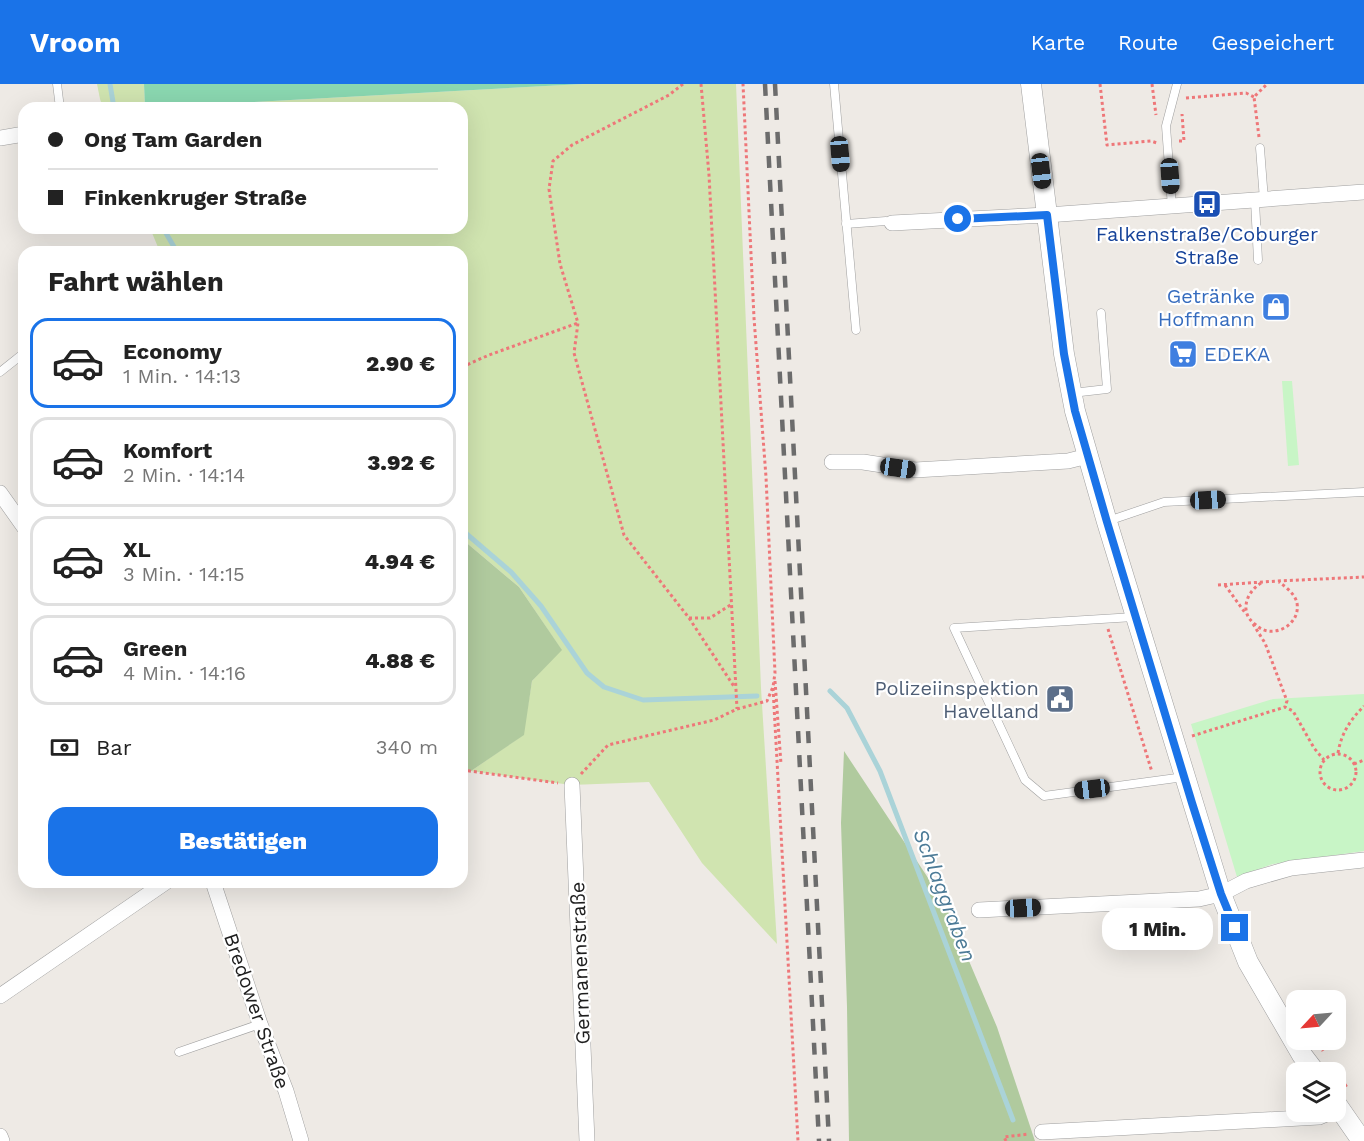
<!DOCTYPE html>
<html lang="de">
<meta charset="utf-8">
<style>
body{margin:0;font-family:"Work Sans",sans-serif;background:#f2f2f2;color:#222;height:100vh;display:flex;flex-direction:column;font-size:22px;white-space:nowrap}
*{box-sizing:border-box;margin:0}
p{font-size:20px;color:#767676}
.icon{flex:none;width:33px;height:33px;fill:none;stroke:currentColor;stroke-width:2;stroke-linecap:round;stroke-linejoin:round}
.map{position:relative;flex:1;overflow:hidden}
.details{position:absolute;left:18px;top:162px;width:450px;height:642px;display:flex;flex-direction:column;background:#fff;border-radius:18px;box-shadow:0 6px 24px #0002}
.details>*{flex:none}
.guide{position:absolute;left:18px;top:18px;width:450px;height:132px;border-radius:18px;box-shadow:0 6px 24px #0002;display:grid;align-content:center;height:132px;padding:0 30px;background:#fff}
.needle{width:39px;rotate:244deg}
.tools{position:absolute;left:1286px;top:906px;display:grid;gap:12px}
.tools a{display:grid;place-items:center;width:60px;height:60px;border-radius:12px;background:#fff;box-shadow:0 6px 24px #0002;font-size:30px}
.end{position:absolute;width:27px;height:27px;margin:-14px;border:8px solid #1a73e8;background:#fff;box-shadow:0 0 0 3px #fff}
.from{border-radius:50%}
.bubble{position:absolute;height:42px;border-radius:18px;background:#fff;box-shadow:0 6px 24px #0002;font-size:20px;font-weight:800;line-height:42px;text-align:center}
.car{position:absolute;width:18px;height:36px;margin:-18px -9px;border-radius:8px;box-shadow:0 0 4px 2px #0007;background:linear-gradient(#222 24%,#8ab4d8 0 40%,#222 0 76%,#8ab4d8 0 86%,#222 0)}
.guide b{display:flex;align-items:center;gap:21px;height:57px;font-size:22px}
.guide b+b{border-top:2px solid #e0e0e0}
.guide i{width:15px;height:15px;background:#222}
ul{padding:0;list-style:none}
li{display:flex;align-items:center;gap:18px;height:90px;margin:0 12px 9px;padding:0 18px;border:3px solid #e0e0e0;border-radius:18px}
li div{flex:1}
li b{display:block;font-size:22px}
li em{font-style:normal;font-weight:800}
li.selected{border-color:#1a73e8}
li>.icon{width:54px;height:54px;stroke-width:1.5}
h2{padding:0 30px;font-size:27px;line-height:72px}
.pay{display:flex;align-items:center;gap:15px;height:66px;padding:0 30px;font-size:22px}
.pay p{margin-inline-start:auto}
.cta{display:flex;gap:12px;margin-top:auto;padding:12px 30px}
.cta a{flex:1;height:69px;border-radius:18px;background:#1a73e8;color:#fff;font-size:24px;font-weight:800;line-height:69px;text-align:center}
header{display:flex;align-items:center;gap:36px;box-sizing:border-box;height:84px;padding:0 30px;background:#1a73e8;color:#fff}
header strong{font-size:28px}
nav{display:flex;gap:33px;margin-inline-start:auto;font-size:21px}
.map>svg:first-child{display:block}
.grass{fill:#d0e4b0}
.forest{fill:#b0ca9e}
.park{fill:#c8f5c6}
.pitch{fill:#8ad7b0}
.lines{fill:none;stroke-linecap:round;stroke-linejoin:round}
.stream{stroke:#aad3d8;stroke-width:5}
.service-casing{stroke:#9f9f9f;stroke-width:9}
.minor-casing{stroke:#9f9f9f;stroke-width:16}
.tertiary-casing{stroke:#9f9f9f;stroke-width:21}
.path{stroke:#ee7779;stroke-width:3;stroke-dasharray:3 3;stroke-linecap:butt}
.service{stroke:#fff;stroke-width:8}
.minor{stroke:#fff;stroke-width:15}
.tertiary{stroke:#fff;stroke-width:20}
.rail{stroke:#6c6c6c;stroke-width:4.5;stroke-dasharray:12 12;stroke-linecap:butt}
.route{stroke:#1a73e8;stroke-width:8}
.labels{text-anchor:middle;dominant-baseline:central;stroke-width:4.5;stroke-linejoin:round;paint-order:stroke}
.transit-label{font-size:20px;fill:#164399;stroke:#fff}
.shop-label{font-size:20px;fill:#366cbe;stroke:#fff;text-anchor:end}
.service-label{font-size:20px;fill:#4e5e75;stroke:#fff;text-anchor:end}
.street-label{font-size:20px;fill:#1e1e1e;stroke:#fff}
.water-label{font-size:21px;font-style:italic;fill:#4c7b97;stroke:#fff}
</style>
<header>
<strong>Vroom</strong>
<nav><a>Karte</a><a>Route</a><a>Gespeichert</a></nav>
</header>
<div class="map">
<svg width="1364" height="1057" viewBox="0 0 1364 1057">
<rect width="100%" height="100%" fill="#eeeae5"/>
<g class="grass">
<path d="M97,0H144L145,24H103L100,15Z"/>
<path d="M583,0H736L761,604L777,860L702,779L649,698L571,701L471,687L523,651L532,597L561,565L519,503L462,455V330L464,328L462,325V168H160L150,144H462V24H146Z"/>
</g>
<g class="forest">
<path d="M462,455L519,503L562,566L532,597L524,651L471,687L462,685Z"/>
<path d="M844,667L944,818L997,943L1035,1057H849L847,923L841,739Z"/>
</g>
<g class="park">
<path d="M1282,297H1292L1299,381L1288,382Z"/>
<path d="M1364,610V767L1273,780L1237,793L1191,640L1273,615Z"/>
</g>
<path class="pitch" d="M144,0H583L145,24Z"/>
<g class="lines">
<g class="stream">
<path d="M110,0L114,24"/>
<path d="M163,144L177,168"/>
<path d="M462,446L511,488L541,522L587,589L604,603L643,616L757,612"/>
<path d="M830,607L847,624L880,687L1013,1036"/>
</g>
<g class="service-casing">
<g id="service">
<path d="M57,0L60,24"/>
<path d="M834,0L856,246"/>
<path d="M1260,64L1264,116"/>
<path d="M1255,117L1258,176"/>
<path d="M1172,123L1166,42L1177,0"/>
<path d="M846,140L886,137L892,139"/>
<path d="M0,288L24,269"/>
<path d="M1072,309L1107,305L1101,229"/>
<path d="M1108,437L1164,418L1364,408"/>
<path d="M1134,533L954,544L1025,696L1044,712L1184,693"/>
<path d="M179,968L260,940"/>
</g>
</g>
<g class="minor-casing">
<g id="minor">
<path d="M0,54L24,50"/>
<path d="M892,139L1047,131L1364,108"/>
<path d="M832,378H863L915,386L1068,377L1088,372"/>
<path d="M0,409L24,443"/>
<path d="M572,701L587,1057"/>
<path d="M213,798L260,940L286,1007L301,1057"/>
<path d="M979,826L1199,815L1221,810L1246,797L1291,784L1364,776"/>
<path d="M0,912L166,798"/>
<path d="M1042,1048L1319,1033L1331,1028"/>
<path d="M0,1052L2,1057"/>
</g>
</g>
<g class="tertiary-casing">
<g id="tertiary">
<path d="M1031,0L1064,270L1075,327L1107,438L1221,810L1248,878L1302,971L1315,988"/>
<path d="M1335,1018L1362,1057"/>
</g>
</g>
<g class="path">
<path d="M683,0L669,11L572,61L553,77L549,105L560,180L578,239L574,269L624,451L689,534H710L732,520"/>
<path d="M701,0L709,91L737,625"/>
<path d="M1100,0L1107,61L1151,57L1157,59"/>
<path d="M1152,0L1156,31"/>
<path d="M1186,14L1246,9L1254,13"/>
<path d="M1259,53L1254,13L1267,0"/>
<path d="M1179,57H1184L1182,30"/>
<path d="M462,283L489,271L578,239"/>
<path d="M1261,499C1252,505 1245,514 1246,526C1247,533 1251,537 1256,541C1271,556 1301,542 1297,519C1295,510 1286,503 1279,498"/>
<path d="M1218,501L1278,497L1364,493"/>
<path d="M1225,501L1246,530"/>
<path d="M689,534L735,604"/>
<path d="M1253,540L1265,559L1287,617L1285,623"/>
<path d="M1108,545L1152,688"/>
<path d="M775,597L781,680"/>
<path d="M773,604L798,1057"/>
<path d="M1192,652L1285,623L1293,627L1314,664L1324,676"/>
<path d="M1338,669C1341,650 1350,636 1364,622"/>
<circle cx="1338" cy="688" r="18"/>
<path d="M1354,680L1364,676"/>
<path d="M462,686L558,699"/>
<path d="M581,690L608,661L714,636L737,625L767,617L773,603L775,589L766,393L754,234L743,0"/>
<path d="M1316,956L1323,967"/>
<path d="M1332,980L1348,1005"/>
<path d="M1006,1057L1004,1053L1029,1050"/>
</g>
<use href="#service" class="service"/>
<use href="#minor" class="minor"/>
<use href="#tertiary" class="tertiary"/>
<g class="rail">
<path d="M765,0L819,1057"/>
<path d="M775,0L829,1057"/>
</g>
</g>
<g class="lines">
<path class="route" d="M958,135L1047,131L1064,270L1075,327L1107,438L1192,719L1221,810L1235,844"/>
</g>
<defs>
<g id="bus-square" transform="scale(1.5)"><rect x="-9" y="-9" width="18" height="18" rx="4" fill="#1a4fb4" stroke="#fff"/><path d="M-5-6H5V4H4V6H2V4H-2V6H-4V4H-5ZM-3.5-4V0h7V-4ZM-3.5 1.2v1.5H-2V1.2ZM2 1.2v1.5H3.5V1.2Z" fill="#fff"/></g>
<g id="shop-square" transform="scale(1.5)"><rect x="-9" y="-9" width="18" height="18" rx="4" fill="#3f7fe0" stroke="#fff"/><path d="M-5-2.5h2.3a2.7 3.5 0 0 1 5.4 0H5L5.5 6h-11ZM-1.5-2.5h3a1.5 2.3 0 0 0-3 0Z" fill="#fff"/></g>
<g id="supermarket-square" transform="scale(1.5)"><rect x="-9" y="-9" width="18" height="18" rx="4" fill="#3f7fe0" stroke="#fff"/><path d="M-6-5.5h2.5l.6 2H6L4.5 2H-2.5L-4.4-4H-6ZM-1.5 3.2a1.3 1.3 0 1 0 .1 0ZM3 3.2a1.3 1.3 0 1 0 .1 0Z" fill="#fff"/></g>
<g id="civic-square" transform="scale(1.5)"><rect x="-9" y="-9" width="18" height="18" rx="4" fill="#5c6f8a" stroke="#fff"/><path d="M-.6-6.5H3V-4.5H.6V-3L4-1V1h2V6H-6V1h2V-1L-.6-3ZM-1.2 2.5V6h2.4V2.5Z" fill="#fff"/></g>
</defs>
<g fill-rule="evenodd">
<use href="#bus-square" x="1207" y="120"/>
<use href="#shop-square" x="1276" y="223"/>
<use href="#supermarket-square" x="1183" y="270"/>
<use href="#civic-square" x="1060" y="615"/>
</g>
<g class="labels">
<g class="transit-label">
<text x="1207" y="150">Falkenstraße/Coburger<tspan x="1207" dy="23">Straße</tspan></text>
</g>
<g class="shop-label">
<text x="1255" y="212">Getränke<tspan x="1255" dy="23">Hoffmann</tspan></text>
<text x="1204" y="270" text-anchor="start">EDEKA</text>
</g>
<g class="service-label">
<text x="1039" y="604">Polizeiinspektion<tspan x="1039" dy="23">Havelland</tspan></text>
</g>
<g class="street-label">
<text transform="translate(580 879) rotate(-92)">Germanenstraße</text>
<text transform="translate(257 927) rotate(71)">Bredower Straße</text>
</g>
<g class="water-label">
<text transform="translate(945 811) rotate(69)">Schlaggraben</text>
</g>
</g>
</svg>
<div class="tools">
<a><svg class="needle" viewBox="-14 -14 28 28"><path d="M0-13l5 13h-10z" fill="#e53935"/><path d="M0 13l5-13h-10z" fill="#767676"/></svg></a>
<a><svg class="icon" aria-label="layers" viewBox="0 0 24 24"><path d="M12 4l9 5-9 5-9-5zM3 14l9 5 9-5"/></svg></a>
</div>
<i class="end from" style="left:958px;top:135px"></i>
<i class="end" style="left:1235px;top:844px"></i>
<div class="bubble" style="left:1102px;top:824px;width:111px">1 Min.</div>
<i class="car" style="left:840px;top:70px;rotate:175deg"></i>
<i class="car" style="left:1041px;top:87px;rotate:173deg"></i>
<i class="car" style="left:1170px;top:92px;rotate:176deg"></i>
<i class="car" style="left:898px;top:384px;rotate:98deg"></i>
<i class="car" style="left:1208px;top:416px;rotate:87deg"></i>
<i class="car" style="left:1092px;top:705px;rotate:263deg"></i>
<i class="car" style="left:1023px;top:824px;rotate:87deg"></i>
<div class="guide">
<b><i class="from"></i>Ong Tam Garden</b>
<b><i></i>Finkenkruger Straße</b>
</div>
<section class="details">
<h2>Fahrt wählen</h2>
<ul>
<li class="selected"><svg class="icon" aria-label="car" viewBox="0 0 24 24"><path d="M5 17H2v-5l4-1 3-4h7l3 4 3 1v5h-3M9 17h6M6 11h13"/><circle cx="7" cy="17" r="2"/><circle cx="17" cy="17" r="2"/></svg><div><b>Economy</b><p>1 Min. · 14:13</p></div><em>2.90 €</em></li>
<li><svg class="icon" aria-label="car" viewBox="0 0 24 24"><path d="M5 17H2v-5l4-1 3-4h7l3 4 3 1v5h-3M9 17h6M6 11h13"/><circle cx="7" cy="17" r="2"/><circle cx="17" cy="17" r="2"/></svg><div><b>Komfort</b><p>2 Min. · 14:14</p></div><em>3.92 €</em></li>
<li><svg class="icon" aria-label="car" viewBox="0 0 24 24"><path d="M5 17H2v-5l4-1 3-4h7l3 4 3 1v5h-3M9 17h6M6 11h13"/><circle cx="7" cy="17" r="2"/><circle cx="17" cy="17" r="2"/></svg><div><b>XL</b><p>3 Min. · 14:15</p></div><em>4.94 €</em></li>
<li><svg class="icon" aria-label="car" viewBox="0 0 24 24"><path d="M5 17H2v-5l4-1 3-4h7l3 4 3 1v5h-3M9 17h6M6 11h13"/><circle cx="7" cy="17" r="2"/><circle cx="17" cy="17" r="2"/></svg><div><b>Green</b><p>4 Min. · 14:16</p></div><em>4.88 €</em></li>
</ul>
<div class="pay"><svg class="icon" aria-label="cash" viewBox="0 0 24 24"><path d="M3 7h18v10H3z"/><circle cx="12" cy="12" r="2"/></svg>Bar<p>340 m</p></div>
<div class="cta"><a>Bestätigen</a></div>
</section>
</div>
